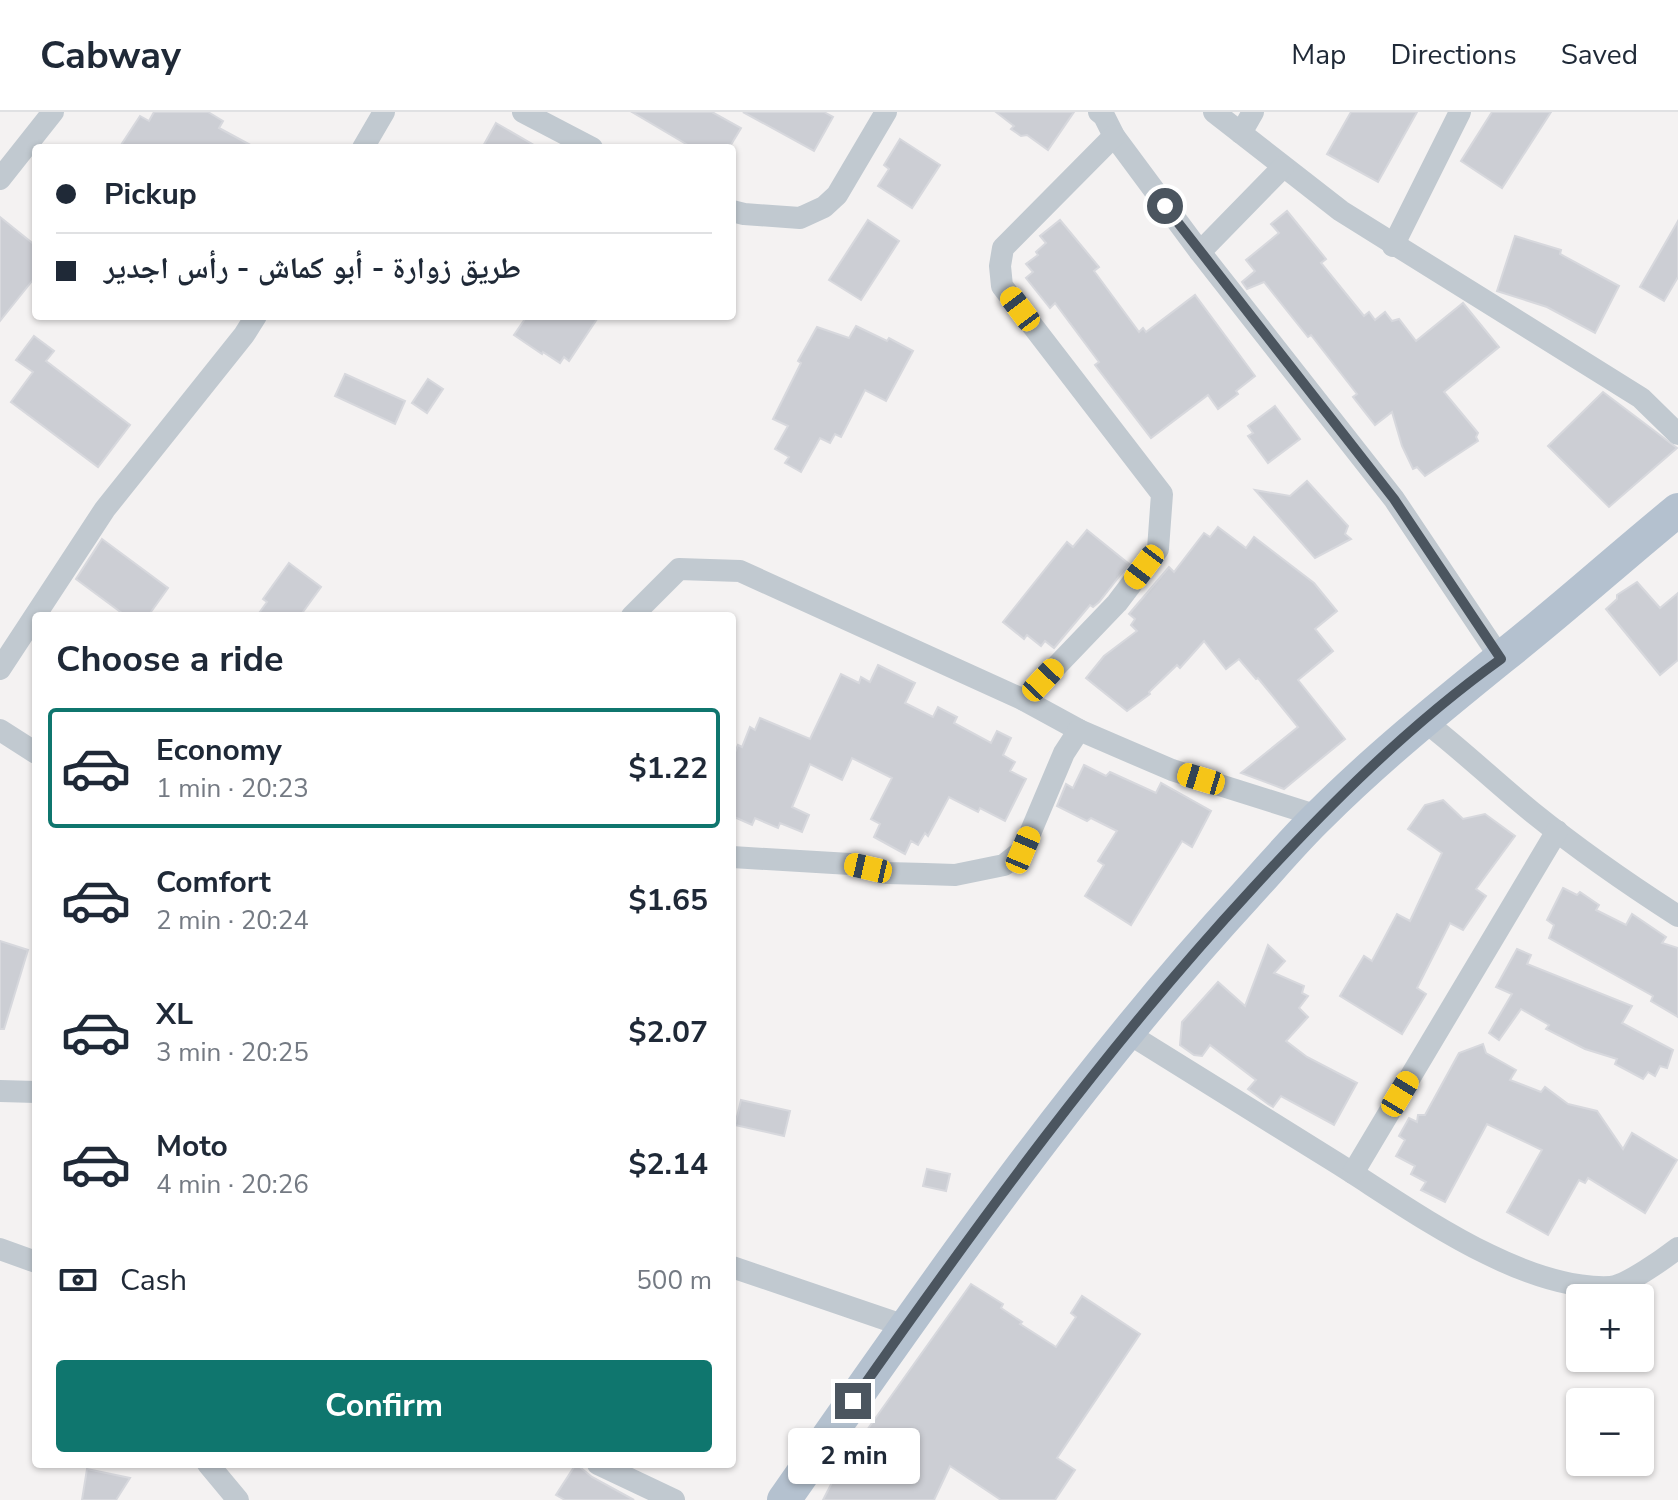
<!DOCTYPE html>
<meta charset="utf-8">
<style>
body{margin:0;font-family:"Nunito Sans","Noto Naskh Arabic",sans-serif;background:#f2f2f3;color:#1f2937;height:100vh;display:flex;flex-direction:column;font-size:30px;white-space:nowrap}
*{box-sizing:border-box;margin:0}
p{font-size:26px;color:#747a83}
.icon{flex:none;width:44px;height:44px;fill:none;stroke:currentColor;stroke-width:2;stroke-linecap:round;stroke-linejoin:round}
.map{position:relative;flex:1;overflow:hidden}
.details{position:absolute;left:32px;top:500px;width:704px;height:856px;display:flex;flex-direction:column;background:#fff;border-radius:8px;box-shadow:0 2px 6px #0004}
.details>*{flex:none}
.top-card{position:absolute;left:32px;top:32px;width:704px;height:176px;border-radius:8px;box-shadow:0 2px 6px #0004;display:grid;align-content:center;height:176px;padding:0 24px;background:#fff}
.controls{position:absolute;left:1566px;top:1172px;display:grid;gap:16px}
.controls a{display:grid;place-items:center;width:88px;height:88px;border-radius:8px;background:#fff;box-shadow:0 2px 6px #0004;font-size:40px}
.end{position:absolute;width:36px;height:36px;margin:-18px;border:10px solid #4b555f;background:#fff;box-shadow:0 0 0 4px #fff}
.from{border-radius:50%}
.bubble{position:absolute;height:56px;border-radius:8px;background:#fff;box-shadow:0 2px 6px #0004;font-size:26px;font-weight:700;line-height:56px;text-align:center}
.car{position:absolute;width:24px;height:48px;margin:-24px -12px;border-radius:10px;box-shadow:0 0 6px 2px #0007;background:linear-gradient(#f5c518 24%,#345 0 40%,#f5c518 0 76%,#345 0 86%,#f5c518 0)}
.top-card b{display:flex;align-items:center;gap:28px;height:76px;font-size:30px}
.top-card b+b{border-top:2px solid #e0e1e3}
.top-card i{width:20px;height:20px;background:#1f2937}
ul{padding:0;list-style:none}
li{display:flex;align-items:center;gap:24px;height:120px;margin:0 16px 12px;padding:0 8px;border:4px solid transparent;border-radius:8px}
li div{flex:1}
li b{display:block;font-size:30px}
li em{font-style:normal;font-weight:700}
li.selected{border-color:#0f766e}
li>.icon{width:72px;height:72px;stroke-width:1.5}
h2{padding:0 24px;font-size:36px;line-height:96px}
.pay{display:flex;align-items:center;gap:20px;height:88px;padding:0 24px;font-size:30px}
.pay p{margin-inline-start:auto}
.cta{display:flex;gap:16px;margin-top:auto;padding:16px 24px}
.cta a{flex:1;height:92px;border-radius:8px;background:#0f766e;color:#fff;font-size:32px;font-weight:700;line-height:92px;text-align:center}
header{display:flex;align-items:center;gap:48px;box-sizing:border-box;height:112px;padding:0 40px;background:#fff;border-bottom:2px solid #e0e1e3}
header strong{font-size:38px}
nav{display:flex;gap:44px;margin-inline-start:auto;font-size:28px}
.map>svg:first-child{display:block}
.building{fill:#ccced4;stroke:#d7d8dd;stroke-width:2}
.lines{fill:none;stroke-linecap:round;stroke-linejoin:round}
.minor{stroke:#c1c9d0;stroke-width:22}
.primary{stroke:#b4c1cf;stroke-width:34}
.route{stroke:#4b555f;stroke-width:10}
</style>
<header>
<strong>Cabway</strong>
<nav><a>Map</a><a>Directions</a><a>Saved</a></nav>
</header>
<div class="map">
<svg width="1678" height="1388" viewBox="0 0 1678 1388">
<rect width="100%" height="100%" fill="#f4f2f2"/>
<g class="building">
<path d="M154,0H208L223,9L219,16L256,36H119L140,4L149,9Z"/>
<path d="M632,0H712L741,16L729,36H693Z"/>
<path d="M743,0H824L833,5L814,39Z"/>
<path d="M996,0H1074L1048,38L1027,23L1021,24L1011,17L1014,14Z"/>
<path d="M1351,0H1417L1378,70L1327,42Z"/>
<path d="M1492,0H1551L1502,76L1461,49Z"/>
<path d="M496,11L539,36H482Z"/>
<path d="M900,27L940,53L912,96L878,74L889,57L884,53Z"/>
<path d="M1287,99L1326,147L1321,151L1364,204L1369,200L1375,208L1385,200L1392,209L1399,207L1416,229L1463,191L1499,235L1444,280L1478,321L1476,325L1478,329L1425,364L1417,355L1413,357L1402,334L1392,300L1375,313L1353,285L1357,282L1311,223L1308,225L1264,170L1247,177L1242,170L1255,159L1246,148L1279,121L1271,112Z"/>
<path d="M0,105L36,134V164L0,209Z"/>
<path d="M868,108L899,129L861,188L829,168Z"/>
<path d="M1060,108L1099,155L1094,159L1139,220L1143,216L1146,220L1195,183L1255,264L1236,279L1238,282L1218,297L1208,283L1151,326L1095,253L1099,250L1055,191L1050,196L1026,166L1033,160L1026,152L1038,143L1036,140L1046,131L1040,124Z"/>
<path d="M1678,109V165L1664,189L1640,175Z"/>
<path d="M1515,124L1561,138L1560,142L1619,174L1595,221L1547,195L1497,179Z"/>
<path d="M527,204H599L569,249L564,245L560,251L543,240L542,242L514,223Z"/>
<path d="M856,214L887,229L889,226L913,239L886,289L865,278L841,325L835,322L830,331L820,326L801,360L785,351L789,345L775,337L788,314L773,307L801,251L798,249L817,215L849,226Z"/>
<path d="M34,224L54,239L46,249L130,313L98,355L11,290L33,260L16,248Z"/>
<path d="M345,262L405,289L395,312L335,284Z"/>
<path d="M428,267L443,277L427,301L412,291Z"/>
<path d="M1603,280L1677,336L1609,395L1548,334Z"/>
<path d="M1275,294L1300,327L1268,351L1248,324L1253,321L1248,314Z"/>
<path d="M1307,369L1348,414L1345,422L1351,427L1315,446L1255,378L1290,384Z"/>
<path d="M1218,415L1246,436L1254,425L1314,471L1337,499L1315,517L1333,539L1298,568L1345,627L1284,677L1241,661L1298,615L1258,566L1256,567L1239,547L1226,557L1204,529L1180,556L1177,553L1149,580L1150,582L1127,599L1086,566L1104,544L1137,519L1131,513L1135,507L1129,502L1169,455L1174,460L1204,421L1210,425Z"/>
<path d="M1087,418L1129,452L1099,490L1093,495L1090,493L1054,536L1045,529L1041,534L1027,523L1024,527L1003,510L1067,430L1073,435Z"/>
<path d="M102,427L168,476L148,504H126L76,467Z"/>
<path d="M289,451L321,475L300,504H257L267,490L263,487Z"/>
<path d="M1637,470L1660,496L1678,481V548L1660,563L1606,497L1617,487V483Z"/>
<path d="M878,553L915,571L905,591L933,605L938,595L957,605L954,611L991,631L997,619L1011,626L1003,643L1015,650L1010,659L1026,667L1005,709L980,696L978,700L949,685L928,724L925,721L918,733L911,729L905,742L874,725L880,712L871,707L892,666L852,646L842,668L810,652L792,695L809,703L802,720L780,711L778,716L755,706L752,713L732,704V648L738,633L742,635L750,615L755,618L760,606L810,627L841,562L859,571L861,565L870,570Z"/>
<path d="M1084,653L1106,664L1110,660L1156,681L1161,671L1211,699L1192,735L1182,729L1131,813L1085,784L1104,753L1098,749L1117,719L1091,706L1087,709L1057,694L1066,672L1073,676Z"/>
<path d="M1443,688L1463,707L1485,702L1515,724L1476,777L1486,784L1463,818L1450,811L1417,876L1426,882L1402,922L1340,884L1364,844L1372,849L1397,802L1410,809L1442,741L1408,717L1425,693Z"/>
<path d="M1563,776L1577,783L1580,780L1599,793L1596,798L1626,813L1632,802L1666,825L1662,831L1678,836V905L1651,889L1653,884L1549,826L1554,813L1547,808Z"/>
<path d="M0,829L28,838L4,917H0Z"/>
<path d="M1268,833L1285,849L1274,861L1304,874L1302,881L1308,884L1299,896L1308,905L1286,929L1307,945L1357,971L1334,1013L1281,984L1273,995L1268,992L1248,977L1256,968L1210,933L1202,944L1194,943L1180,933L1182,910L1218,870L1245,894Z"/>
<path d="M1517,837L1531,843L1527,852L1632,894L1622,911L1673,938L1667,956L1660,954L1655,964L1648,960L1643,967L1615,952L1617,947L1585,937L1546,917L1549,913L1521,897L1499,928L1489,921L1512,882L1496,875Z"/>
<path d="M1483,932L1486,941L1516,958L1510,968L1541,980L1545,975L1568,992L1597,999L1623,1037L1632,1021L1677,1048L1645,1101L1588,1066L1585,1071L1579,1068L1548,1123L1507,1100L1542,1038L1487,1012L1445,1090L1421,1078L1426,1070L1411,1062L1415,1054L1396,1044L1405,1028L1399,1024L1409,1006L1417,1010L1418,1003H1425L1459,941Z"/>
<path d="M741,988L790,999L784,1024L735,1013Z"/>
<path d="M927,1057L950,1062L946,1079L923,1074Z"/>
<path d="M971,1172L1003,1192L1001,1196L1022,1210L1020,1212L1056,1235L1076,1205L1071,1201L1082,1184L1140,1222L1057,1346L1075,1358L1055,1388H1001L950,1354L934,1388H823L857,1322L862,1325Z"/>
<path d="M576,1352L592,1365L634,1388H565L556,1383Z"/>
<path d="M87,1357L130,1366L116,1388H82Z"/>
</g>
<g class="lines">
<g class="minor">
<path d="M523,0L592,36"/>
<path d="M1099,0L1104,4L1114,24L1200,140L1394,387L1501,547"/>
<path d="M1214,0L1341,99L1641,286L1678,322"/>
<path d="M1241,21L1253,0"/>
<path d="M363,36L384,0"/>
<path d="M0,67L53,0"/>
<path d="M732,99L744,102L800,106L824,95L837,83L886,0"/>
<path d="M1393,134L1460,0"/>
<path d="M1200,140L1283,55"/>
<path d="M632,504L679,457L740,459L1024,588L1079,618"/>
<path d="M0,557L105,397L244,223L256,204"/>
<path d="M1024,588L1117,491L1158,437L1162,382L1002,174L1000,154L1003,136L1114,24"/>
<path d="M1423,608C1461,637 1495,670 1532,700C1578,737 1628,772 1678,804"/>
<path d="M0,618L36,641"/>
<path d="M732,745L850,752L887,761L925,762L955,763L1004,753L1023,738L1064,641L1079,618L1172,658L1318,704"/>
<path d="M1126,920C1195,963 1264,1006 1332,1048C1408,1095 1519,1179 1610,1175C1626,1174 1665,1146 1678,1136"/>
<path d="M0,979L36,980"/>
<path d="M1353,1061L1557,719"/>
<path d="M0,1137L36,1150"/>
<path d="M732,1155L905,1214"/>
<path d="M208,1352L238,1388"/>
<path d="M598,1352L674,1388"/>
</g>
<path class="primary" d="M784,1388C929,1180 1074,970 1246,783C1270,757 1293,729 1319,704C1376,647 1439,596 1502,545C1562,498 1619,446 1678,398"/>
</g>
<g class="lines">
<path class="route" d="M853,1289C978,1111 1105,936 1252,777C1328,694 1409,613 1501,547L1394,387L1165,94"/>
</g>
</svg>
<div class="controls">
<a>+</a>
<a>−</a>
</div>
<i class="end from" style="left:1165px;top:94px"></i>
<i class="end" style="left:853px;top:1289px"></i>
<div class="bubble" style="left:788px;top:1316px;width:132px">2 min</div>
<i class="car" style="left:1020px;top:197px;rotate:323deg"></i>
<i class="car" style="left:1144px;top:455px;rotate:217deg"></i>
<i class="car" style="left:1043px;top:568px;rotate:43deg"></i>
<i class="car" style="left:1201px;top:667px;rotate:287deg"></i>
<i class="car" style="left:1023px;top:738px;rotate:23deg"></i>
<i class="car" style="left:868px;top:756px;rotate:283deg"></i>
<i class="car" style="left:1400px;top:982px;rotate:31deg"></i>
<div class="top-card">
<b><i class="from"></i>Pickup</b>
<b><i></i>طريق زوارة - أبو كماش - رأس اجدير</b>
</div>
<section class="details">
<h2>Choose a ride</h2>
<ul>
<li class="selected"><svg class="icon" aria-label="car" viewBox="0 0 24 24"><path d="M5 17H2v-5l4-1 3-4h7l3 4 3 1v5h-3M9 17h6M6 11h13"/><circle cx="7" cy="17" r="2"/><circle cx="17" cy="17" r="2"/></svg><div><b>Economy</b><p>1 min · 20:23</p></div><em>$1.22</em></li>
<li><svg class="icon" aria-label="car" viewBox="0 0 24 24"><path d="M5 17H2v-5l4-1 3-4h7l3 4 3 1v5h-3M9 17h6M6 11h13"/><circle cx="7" cy="17" r="2"/><circle cx="17" cy="17" r="2"/></svg><div><b>Comfort</b><p>2 min · 20:24</p></div><em>$1.65</em></li>
<li><svg class="icon" aria-label="car" viewBox="0 0 24 24"><path d="M5 17H2v-5l4-1 3-4h7l3 4 3 1v5h-3M9 17h6M6 11h13"/><circle cx="7" cy="17" r="2"/><circle cx="17" cy="17" r="2"/></svg><div><b>XL</b><p>3 min · 20:25</p></div><em>$2.07</em></li>
<li><svg class="icon" aria-label="car" viewBox="0 0 24 24"><path d="M5 17H2v-5l4-1 3-4h7l3 4 3 1v5h-3M9 17h6M6 11h13"/><circle cx="7" cy="17" r="2"/><circle cx="17" cy="17" r="2"/></svg><div><b>Moto</b><p>4 min · 20:26</p></div><em>$2.14</em></li>
</ul>
<div class="pay"><svg class="icon" aria-label="cash" viewBox="0 0 24 24"><path d="M3 7h18v10H3z"/><circle cx="12" cy="12" r="2"/></svg>Cash<p>500 m</p></div>
<div class="cta"><a>Confirm</a></div>
</section>
</div>
